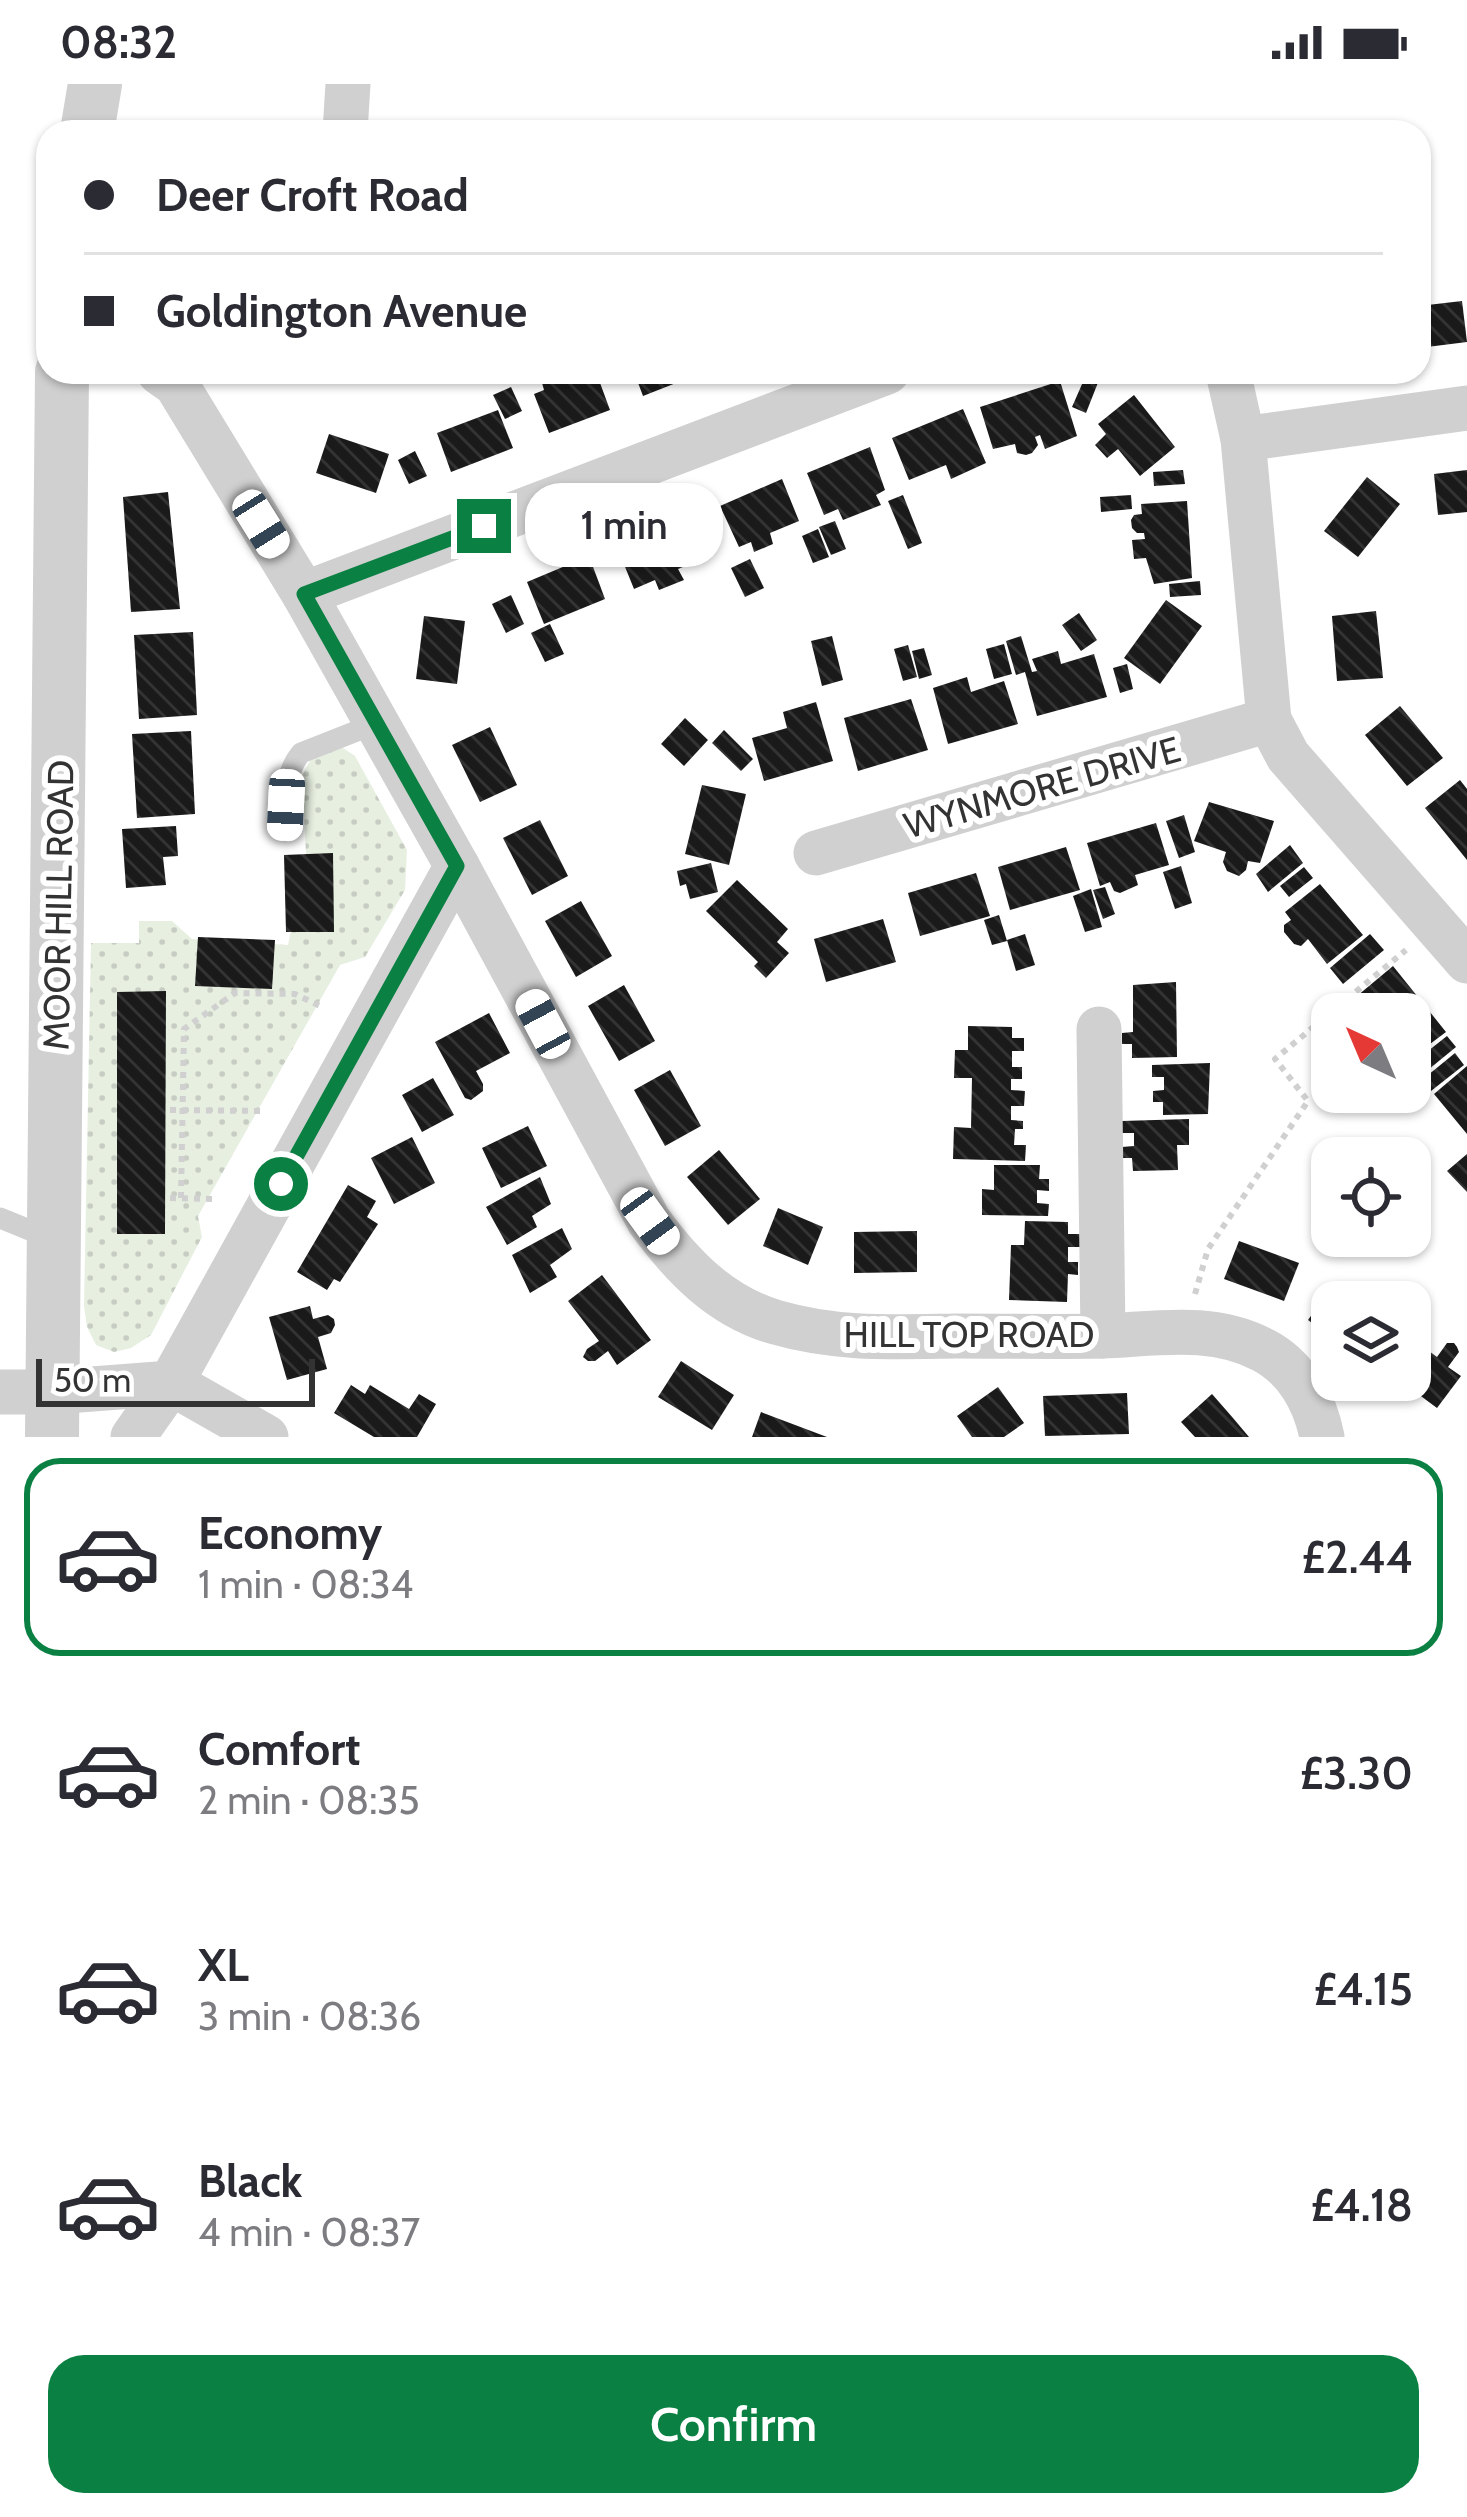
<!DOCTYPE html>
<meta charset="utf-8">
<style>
body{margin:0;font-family:Cabin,sans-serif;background:#f7f7f7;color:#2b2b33;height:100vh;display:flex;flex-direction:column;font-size:45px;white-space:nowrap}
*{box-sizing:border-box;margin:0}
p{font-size:39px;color:#7c7c81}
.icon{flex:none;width:66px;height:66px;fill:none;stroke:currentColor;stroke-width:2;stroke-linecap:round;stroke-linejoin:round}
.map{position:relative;height:1353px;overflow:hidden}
.details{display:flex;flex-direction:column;background:#fff;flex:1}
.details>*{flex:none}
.top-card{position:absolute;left:36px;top:36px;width:1395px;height:264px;border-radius:36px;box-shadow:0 3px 9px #0004;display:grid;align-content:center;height:264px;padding:0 48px;background:#fff}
.needle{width:78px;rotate:316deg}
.controls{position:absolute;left:1311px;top:909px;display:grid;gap:24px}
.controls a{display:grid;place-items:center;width:120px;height:120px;border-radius:24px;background:#fff;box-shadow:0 3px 9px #0004;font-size:60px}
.scale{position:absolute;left:36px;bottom:30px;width:279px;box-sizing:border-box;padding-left:12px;border:6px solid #333;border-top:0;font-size:33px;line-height:42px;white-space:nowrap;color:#333;-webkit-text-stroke:9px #fff;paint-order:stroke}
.end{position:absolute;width:54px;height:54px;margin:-27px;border:15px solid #0b8043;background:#fff;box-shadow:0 0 0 6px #fff}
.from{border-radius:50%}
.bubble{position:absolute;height:84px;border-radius:36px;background:#fff;box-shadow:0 3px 9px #0004;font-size:39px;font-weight:600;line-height:84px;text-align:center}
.car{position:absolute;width:36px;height:72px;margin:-36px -18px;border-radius:15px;box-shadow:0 0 9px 3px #0007;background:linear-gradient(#fff 24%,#345 0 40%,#fff 0 76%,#345 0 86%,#fff 0)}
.top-card b{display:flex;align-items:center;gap:42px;height:114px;font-size:45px}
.top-card b+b{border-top:3px solid #e1e1e2}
.top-card i{width:30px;height:30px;background:#2b2b33}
ul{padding:21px 0 0;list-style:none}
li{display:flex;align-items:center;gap:36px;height:198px;margin:0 24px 18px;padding:0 24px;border:6px solid transparent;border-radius:36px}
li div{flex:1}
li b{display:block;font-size:45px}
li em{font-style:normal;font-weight:600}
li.on{border-color:#0b8043}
li>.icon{width:108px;height:108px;stroke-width:1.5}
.cta{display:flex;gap:24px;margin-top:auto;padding:24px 48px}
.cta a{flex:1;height:138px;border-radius:36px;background:#0b8043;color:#fff;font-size:48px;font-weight:600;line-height:138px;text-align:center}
.status{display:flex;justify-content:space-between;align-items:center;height:84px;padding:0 60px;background:#fff;direction:ltr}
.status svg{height:33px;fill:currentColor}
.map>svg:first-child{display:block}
.grass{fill:url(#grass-dots)}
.building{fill:url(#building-back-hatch)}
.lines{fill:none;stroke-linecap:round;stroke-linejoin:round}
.path{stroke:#d0d0d0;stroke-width:6;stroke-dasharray:6 6;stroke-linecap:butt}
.service{stroke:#d0d0d0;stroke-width:21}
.minor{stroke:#d0d0d0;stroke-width:45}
.tertiary{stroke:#d0d0d0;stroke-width:54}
.route{stroke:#0b8043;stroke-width:15}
.labels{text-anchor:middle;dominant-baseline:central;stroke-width:12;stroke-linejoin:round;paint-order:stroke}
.street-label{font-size:36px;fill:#333;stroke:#fff}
</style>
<div class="status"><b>08:32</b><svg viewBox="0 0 49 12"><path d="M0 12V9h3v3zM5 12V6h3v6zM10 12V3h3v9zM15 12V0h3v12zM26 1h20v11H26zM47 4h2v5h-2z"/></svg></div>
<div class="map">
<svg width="1467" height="1353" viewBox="0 0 1467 1353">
<defs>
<pattern id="grass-dots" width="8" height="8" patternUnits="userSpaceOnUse" patternTransform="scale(3)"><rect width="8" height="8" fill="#e7efe1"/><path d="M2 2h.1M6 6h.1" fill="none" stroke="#c7cdc2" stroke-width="1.8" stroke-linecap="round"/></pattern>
<pattern id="building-back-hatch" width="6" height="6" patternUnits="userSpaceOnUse" patternTransform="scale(3)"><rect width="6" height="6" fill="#1a1a1a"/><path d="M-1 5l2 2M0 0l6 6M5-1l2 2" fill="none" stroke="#333"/></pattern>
</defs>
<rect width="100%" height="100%" fill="#fff"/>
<path class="grass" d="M331,663L343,664L355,672L407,766L405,806L365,873L340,881L198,1132L202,1153L151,1251L131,1264L114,1268L96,1261L87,1243L84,1222L91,859H139V837H172L192,855L288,861L306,770L302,691L314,670Z"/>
<g class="building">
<path d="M1462,217L1467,258L1419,264V222Z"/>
<path d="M539,288H596L610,326L549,349L534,310L544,306Z"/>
<path d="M634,288H704L643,312Z"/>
<path d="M1086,291L1099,296L1086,329L1072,323Z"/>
<path d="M1060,297L1077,352L1045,365L1040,351L1035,353L1038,361L1032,369L1026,371L1017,369L1015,360L993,365L980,323Z"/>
<path d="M511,303L522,327L505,335L493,311Z"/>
<path d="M1134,311L1175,363L1140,392L1118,365L1107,374L1095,361L1106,350L1098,340Z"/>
<path d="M963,325L986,379L951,395L946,381L909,396L892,354Z"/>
<path d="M498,326L513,364L451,388L437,349Z"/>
<path d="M329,350L389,370L376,409L316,389Z"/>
<path d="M870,363L885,406L876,411L881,421L843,436L838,425L824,431L807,389Z"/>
<path d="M415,367L427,392L409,400L398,376Z"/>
<path d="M1183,386L1185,400L1154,402L1153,388Z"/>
<path d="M1467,386V428L1438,431L1434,390Z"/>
<path d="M1367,393L1400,420L1358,473L1324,447Z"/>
<path d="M782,395L799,437L770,449L773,460L754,468L751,458L739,463L720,422Z"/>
<path d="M168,408L180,525L131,528L123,413Z"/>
<path d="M903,411L922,459L908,465L888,417Z"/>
<path d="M1131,411L1132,425L1101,428L1100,413Z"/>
<path d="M1187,417L1192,494L1154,500L1146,474L1134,475L1132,456L1145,455L1144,449H1137L1132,444L1131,436L1134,431L1142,430L1141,420Z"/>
<path d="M707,427L719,455L705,461L693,432Z"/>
<path d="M690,431L707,473L678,485L684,496L659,506L655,496L634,505L617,463Z"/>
<path d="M835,437L846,465L831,471L819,443Z"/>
<path d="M818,445L829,473L813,479L802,452Z"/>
<path d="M589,472L605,515L544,540L527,498Z"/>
<path d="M750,475L764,504L745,513L731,484Z"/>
<path d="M1200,497L1201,511L1170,513L1169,500Z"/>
<path d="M511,511L524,540L506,549L492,520Z"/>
<path d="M1166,516L1202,542L1160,600L1124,574Z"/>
<path d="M1376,527L1383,594L1337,597L1332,532Z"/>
<path d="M1079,529L1097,556L1081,567L1062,541Z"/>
<path d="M424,532L465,537L457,600L416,595Z"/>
<path d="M550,540L564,570L545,578L531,549Z"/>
<path d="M193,548L197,631L139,635L134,551Z"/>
<path d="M832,552L843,596L822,602L811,557Z"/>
<path d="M1021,552L1032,588L1037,587L1032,575L1058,567L1061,580L1094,570L1107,613L1037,632L1025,588L1016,591L1006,557Z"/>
<path d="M1004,560L1012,590L994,595L986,565Z"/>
<path d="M908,561L917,593L903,597L894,565Z"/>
<path d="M924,564L932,591L919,595L912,567Z"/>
<path d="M1127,580L1133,605L1120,609L1113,584Z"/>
<path d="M967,593L971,608L1004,597L1018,640L948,660L933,604Z"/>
<path d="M911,615L928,666L858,687L844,634Z"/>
<path d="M816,618L833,677L764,697L752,654L787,644L783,628Z"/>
<path d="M1400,622L1443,674L1407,702L1365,651Z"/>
<path d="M685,634L708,656L684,682L661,660Z"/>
<path d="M490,643L517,701L480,718L452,661Z"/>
<path d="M724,646L753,675L741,687L712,659Z"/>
<path d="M191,647L195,730L137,734L132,650Z"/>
<path d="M1460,696L1467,705V776L1425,724Z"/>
<path d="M702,701L746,710L729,781L685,770Z"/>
<path d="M1209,718L1274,737L1260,779L1248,777L1246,786L1239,792L1227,787L1223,778L1226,768L1194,757Z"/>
<path d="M1184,731L1195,768L1179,774L1166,737Z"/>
<path d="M540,736L568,792L532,811L503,754Z"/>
<path d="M1156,739L1169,781L1135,791L1138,801L1120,809L1114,807L1110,798L1100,802L1087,759Z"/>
<path d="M176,742L178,772L163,773L166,801L126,804L122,745Z"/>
<path d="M1290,761L1303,779L1268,808L1256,790Z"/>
<path d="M1066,763L1080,806L1010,826L998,783Z"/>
<path d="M333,769L334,848H286L284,771Z"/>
<path d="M711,779L718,808L690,815L686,800L680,802L677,787Z"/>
<path d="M1181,782L1192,819L1175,825L1163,788Z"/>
<path d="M1304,783L1313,794L1289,813L1280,802Z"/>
<path d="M976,789L990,832L920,852L908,809Z"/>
<path d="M737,796L788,845L777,858L789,869L766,894L754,882L758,878L706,827Z"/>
<path d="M1320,800L1363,851L1327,880L1308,855L1301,862L1294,860L1284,848V841L1291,836L1285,828Z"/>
<path d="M1105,803L1115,830L1103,835L1093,806Z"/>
<path d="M1091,805L1102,843L1085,848L1073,812Z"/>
<path d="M581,817L612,872L576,893L545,837Z"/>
<path d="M999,831L1007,857L992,861L984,836Z"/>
<path d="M883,835L896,878L826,898L814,855Z"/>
<path d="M1025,850L1035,881L1016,887L1007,856Z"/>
<path d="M1370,850L1384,866L1343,900L1330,884Z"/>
<path d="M198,853L275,856L272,905L195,902Z"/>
<path d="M1393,882L1446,948L1410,975V930H1372L1357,912Z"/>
<path d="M1176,898L1177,973L1132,974V960H1122V949L1133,948V901Z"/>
<path d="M624,901L655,957L619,977L588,922Z"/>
<path d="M166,907L165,1150H117V908Z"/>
<path d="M489,929L510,969L476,987L483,1000V1007L471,1016L465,1014L435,958Z"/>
<path d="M968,942L1012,943V954H1024V967H1012V983H1022V995H1011V1006L1025,1007L1024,1022H1011V1036L1023,1037V1045H1015L1014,1061H1026L1025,1077L953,1075L954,1043L971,1044L972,994H954L955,966H968Z"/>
<path d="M1447,952L1456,963L1423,990L1414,978Z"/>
<path d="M1455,969L1464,981L1431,1007L1422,996Z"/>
<path d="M1210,979L1208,1030L1163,1031V1018H1153V1007L1164,1006V993H1152V981Z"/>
<path d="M1467,982V1050L1434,1010Z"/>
<path d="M670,986L701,1042L665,1062L634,1006Z"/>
<path d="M433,994L454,1031L422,1048L402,1011Z"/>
<path d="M1189,1035V1061H1177L1178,1086L1133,1087L1132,1074H1123L1122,1063L1134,1062V1049H1122V1037Z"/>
<path d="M528,1042L547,1082L501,1104L482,1064Z"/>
<path d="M412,1053L435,1099L394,1120L371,1074Z"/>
<path d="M719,1066L760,1115L728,1141L687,1093Z"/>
<path d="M1467,1070V1108L1447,1087Z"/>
<path d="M994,1081H1040L1039,1095H1049V1107L1037,1106V1119L1049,1120L1048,1132L982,1131V1105L994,1106Z"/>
<path d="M540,1093L551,1120L532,1132L537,1143L507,1161L486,1123Z"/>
<path d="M348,1101L376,1117L367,1133L378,1140L340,1198L334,1195L327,1206L297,1188Z"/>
<path d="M778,1124L823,1143L808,1181L763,1162Z"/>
<path d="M1025,1137L1068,1138V1150H1081L1080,1163H1068V1178H1078V1191L1068,1190L1067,1218L1009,1216L1011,1161H1024Z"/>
<path d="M562,1144L572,1165L550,1181L557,1193L530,1209L512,1171Z"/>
<path d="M917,1147V1188L854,1189V1148Z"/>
<path d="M1239,1157L1299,1179L1284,1217L1224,1195Z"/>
<path d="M602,1191L651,1256L617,1281L608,1267L595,1277H588L583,1273L587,1265L599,1257L568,1217Z"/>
<path d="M1332,1203L1353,1218H1332V1254L1308,1236Z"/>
<path d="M310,1222L313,1235L328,1231L334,1235L335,1241L331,1249L318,1253L327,1285L287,1296L269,1233Z"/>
<path d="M1410,1253L1437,1273L1447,1259H1454L1457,1263L1459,1268L1448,1283L1461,1292L1437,1324L1399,1296H1410Z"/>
<path d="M681,1277L734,1311L712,1346L658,1313Z"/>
<path d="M351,1301L365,1310L370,1301L409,1325L419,1310L436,1320L417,1353H374L334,1329Z"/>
<path d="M998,1303L1024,1339L1004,1353H972L957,1332Z"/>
<path d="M1127,1309L1129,1350L1045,1352L1043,1312Z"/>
<path d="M1212,1310L1233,1334L1249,1353H1195L1181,1338Z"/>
<path d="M761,1328L827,1353H752Z"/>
</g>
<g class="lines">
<g class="path">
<path d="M170,1026L261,1027"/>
<path d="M170,1114L212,1115"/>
<path d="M181,1114L184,945L235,909L295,910L320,922"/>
<path d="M1195,1210L1208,1165L1308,1017L1275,975L1406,866"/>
</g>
<g class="service">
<path d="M285,746C286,720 283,690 301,669L377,639"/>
<path d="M0,1134L54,1156"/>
</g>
<g class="minor">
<path d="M345,48L348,0"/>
<path d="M159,288L176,300L304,510L457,782L649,1137C682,1182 720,1222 775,1238C837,1256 892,1253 956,1252C1004,1252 1053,1253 1102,1252C1156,1250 1212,1239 1263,1266C1296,1283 1315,1317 1322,1353"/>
<path d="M1228,288L1243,355L1269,636L1288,672L1467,877"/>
<path d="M1243,355L1467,324"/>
<path d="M304,510L887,288"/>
<path d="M816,769L1269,636"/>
<path d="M1099,945L1103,1252"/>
<path d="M0,1308H53L171,1299L266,1353"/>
<path d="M133,1353L171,1299L457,782"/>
</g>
<g class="tertiary">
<path d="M87,48L95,0"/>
<path d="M52,1353L62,288"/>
</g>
</g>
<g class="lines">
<path class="route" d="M281,1100L457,782L304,510L484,442"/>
</g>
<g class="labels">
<g class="street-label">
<text transform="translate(1042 703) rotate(-16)">WYNMORE DRIVE</text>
<text transform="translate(58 821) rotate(-89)">MOOR HILL ROAD</text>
<text x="969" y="1250">HILL TOP ROAD</text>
</g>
</g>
</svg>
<div class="controls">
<a><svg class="needle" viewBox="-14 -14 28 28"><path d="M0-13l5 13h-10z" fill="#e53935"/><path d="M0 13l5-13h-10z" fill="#7c7c81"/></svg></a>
<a><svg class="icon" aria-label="locate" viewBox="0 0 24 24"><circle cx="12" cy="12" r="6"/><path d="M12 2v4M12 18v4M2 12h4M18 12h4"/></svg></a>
<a><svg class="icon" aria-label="layers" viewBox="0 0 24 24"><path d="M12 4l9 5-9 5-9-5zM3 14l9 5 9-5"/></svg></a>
</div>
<div class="scale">50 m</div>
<i class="end from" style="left:281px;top:1100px"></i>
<i class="end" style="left:484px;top:442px"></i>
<div class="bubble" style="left:525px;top:399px;width:198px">1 min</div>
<i class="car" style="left:261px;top:440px;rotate:148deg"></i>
<i class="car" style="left:286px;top:721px;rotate:183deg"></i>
<i class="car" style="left:543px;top:940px;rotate:332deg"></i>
<i class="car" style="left:650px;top:1137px;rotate:144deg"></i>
<div class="top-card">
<b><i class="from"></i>Deer Croft Road</b>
<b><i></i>Goldington Avenue</b>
</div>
</div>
<section class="details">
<ul>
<li class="on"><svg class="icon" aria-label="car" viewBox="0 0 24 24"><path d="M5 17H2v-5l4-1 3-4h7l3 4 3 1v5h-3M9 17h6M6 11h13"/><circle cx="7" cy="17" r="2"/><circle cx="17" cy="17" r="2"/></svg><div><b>Economy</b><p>1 min · 08:34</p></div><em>£2.44</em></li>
<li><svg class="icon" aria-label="car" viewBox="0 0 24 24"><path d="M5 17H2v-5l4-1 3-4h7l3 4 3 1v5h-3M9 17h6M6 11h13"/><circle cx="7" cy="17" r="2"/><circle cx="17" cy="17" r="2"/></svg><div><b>Comfort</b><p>2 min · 08:35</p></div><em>£3.30</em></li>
<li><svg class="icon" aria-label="car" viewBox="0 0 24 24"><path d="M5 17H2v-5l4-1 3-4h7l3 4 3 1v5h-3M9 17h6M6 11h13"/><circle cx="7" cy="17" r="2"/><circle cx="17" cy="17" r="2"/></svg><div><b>XL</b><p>3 min · 08:36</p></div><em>£4.15</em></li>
<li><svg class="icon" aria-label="car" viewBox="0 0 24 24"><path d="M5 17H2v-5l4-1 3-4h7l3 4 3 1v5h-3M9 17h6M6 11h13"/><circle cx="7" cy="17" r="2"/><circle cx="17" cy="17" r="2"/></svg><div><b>Black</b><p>4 min · 08:37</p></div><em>£4.18</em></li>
</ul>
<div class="cta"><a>Confirm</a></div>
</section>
